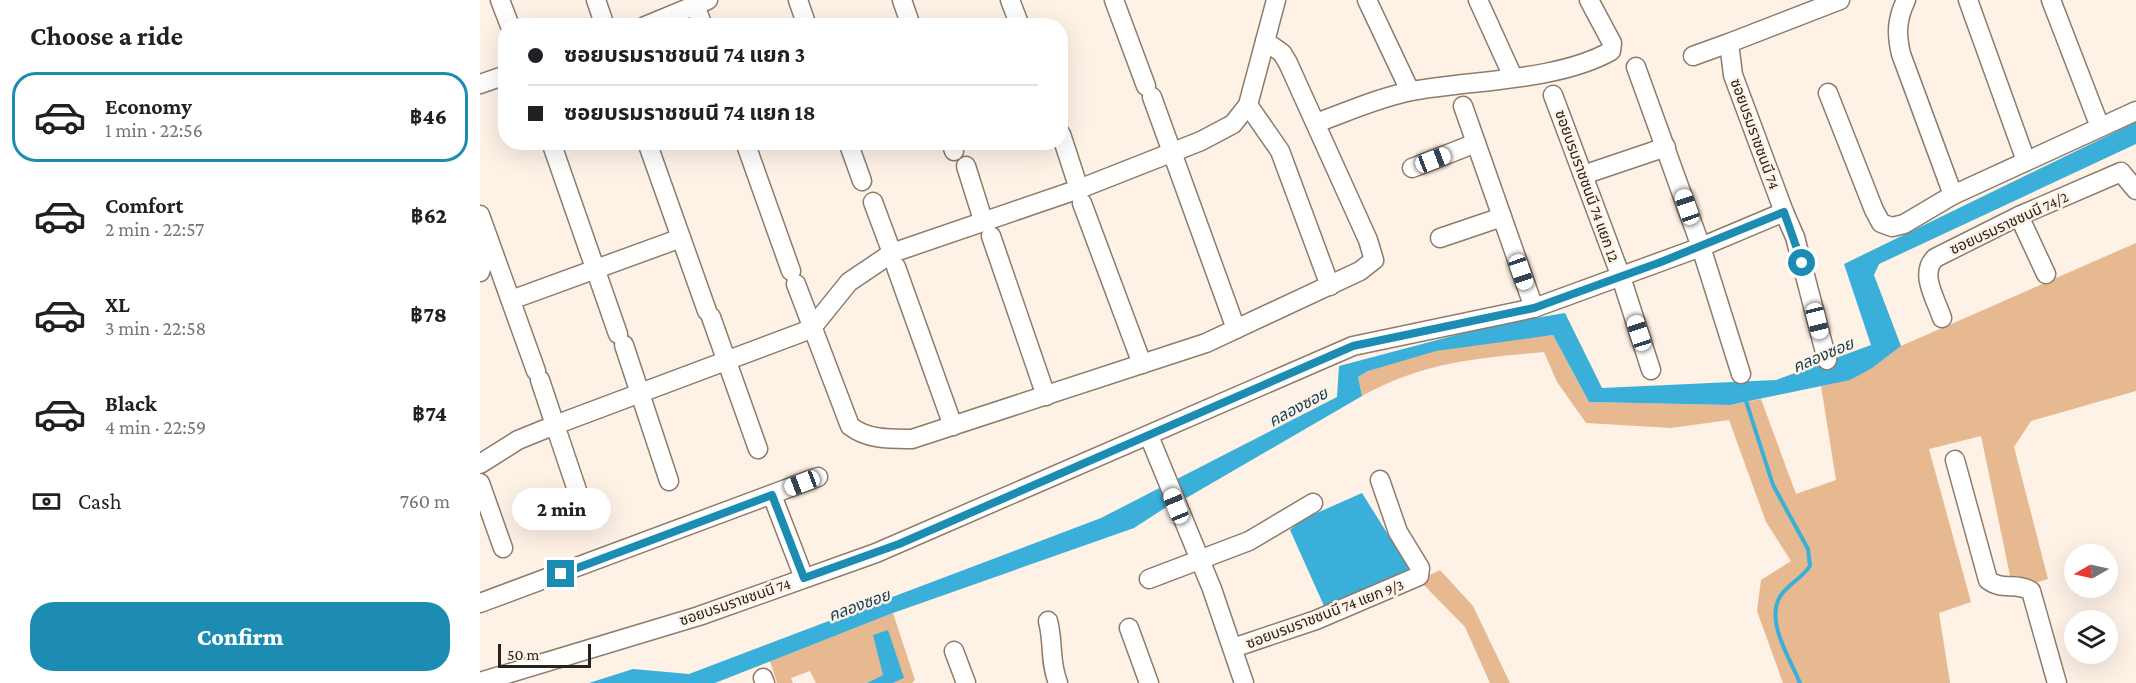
<!DOCTYPE html>
<meta charset="utf-8">
<style>
body{margin:0;font-family:"Crimson Pro","Noto Sans Thai",serif;background:#f6f6f6;color:#202124;height:100vh;display:flex;flex-direction:column;font-size:22px;white-space:nowrap}
*{box-sizing:border-box;margin:0}
p{font-size:20px;color:#757577}
.icon{flex:none;width:33px;height:33px;fill:none;stroke:currentColor;stroke-width:2;stroke-linecap:round;stroke-linejoin:round}
.map{position:relative;flex:1;overflow:hidden}
.sheet{display:flex;flex-direction:column;background:#fff;width:480px}
.sheet>*{flex:none}
.guide{position:absolute;left:18px;top:18px;width:570px;height:132px;border-radius:24px;box-shadow:0 6px 24px #0002;display:grid;align-content:center;height:132px;padding:0 30px;background:#fff}
.needle{width:39px;rotate:261deg}
.tools{position:absolute;left:1584px;top:544px;display:grid;gap:12px}
.tools a{display:grid;place-items:center;width:54px;height:54px;border-radius:50%;background:#fff;box-shadow:0 6px 24px #0002;font-size:30px}
.scale{position:absolute;left:18px;bottom:15px;width:93px;box-sizing:border-box;padding-left:6px;border:3px solid #29221b;border-top:0;font-size:16px;line-height:21px;white-space:nowrap;color:#29221b;-webkit-text-stroke:4px #fef1e6;paint-order:stroke}
.end{position:absolute;width:27px;height:27px;margin:-14px;border:8px solid #1d8cb2;background:#fff;box-shadow:0 0 0 3px #fff}
.from{border-radius:50%}
.bubble{position:absolute;height:42px;border-radius:21px;background:#fff;box-shadow:0 6px 24px #0002;font-size:20px;font-weight:800;line-height:42px;text-align:center}
.car{position:absolute;width:18px;height:36px;margin:-18px -9px;border-radius:8px;box-shadow:0 0 4px 2px #0007;background:linear-gradient(#fff 24%,#345 0 40%,#fff 0 76%,#345 0 86%,#fff 0)}
.guide b{display:flex;align-items:center;gap:21px;height:57px;font-size:22px}
.guide b+b{border-top:2px solid #e0e0e0}
.guide i{width:15px;height:15px;background:#202124}
ul{padding:0;list-style:none}
li{display:flex;align-items:center;gap:18px;height:90px;margin:0 12px 9px;padding:0 18px;border:3px solid transparent;border-radius:24px}
li div{flex:1}
li b{display:block;font-size:22px}
li em{font-style:normal;font-weight:800}
li.on{border-color:#1d8cb2}
li>.icon{width:54px;height:54px;stroke-width:1.5}
h2{padding:0 30px;font-size:27px;line-height:72px}
.pay{display:flex;align-items:center;gap:15px;height:66px;padding:0 30px;font-size:22px}
.pay p{margin-inline-start:auto}
.action{display:flex;gap:12px;margin-top:auto;padding:12px 30px}
.action a{flex:1;height:69px;border-radius:24px;background:#1d8cb2;color:#fff;font-size:24px;font-weight:800;line-height:69px;text-align:center}
main{display:flex;flex:1;min-height:0}
.map>svg:first-child{display:block}
.green{fill:#e6b991}
.water{fill:#39afd9}
.lines{fill:none;stroke-linecap:round;stroke-linejoin:round}
.stream{stroke:#39afd9;stroke-width:4}
.minor-casing{stroke:#8f7b6b;stroke-width:21}
.minor{stroke:#fff;stroke-width:18}
.route{stroke:#1d8cb2;stroke-width:8}
.labels{text-anchor:middle;dominant-baseline:central;stroke-width:5;stroke-linejoin:round;paint-order:stroke}
.street-label{font-size:15px;fill:#29221b;stroke:#fef1e6}
.water-label{font-size:16px;font-style:italic;fill:#104153;stroke:#fef1e6}
</style>
<main>
<section class="sheet">
<h2>Choose a ride</h2>
<ul>
<li class="on"><svg class="icon" aria-label="car" viewBox="0 0 24 24"><path d="M5 17H2v-5l4-1 3-4h7l3 4 3 1v5h-3M9 17h6M6 11h13"/><circle cx="7" cy="17" r="2"/><circle cx="17" cy="17" r="2"/></svg><div><b>Economy</b><p>1 min · 22:56</p></div><em>฿46</em></li>
<li><svg class="icon" aria-label="car" viewBox="0 0 24 24"><path d="M5 17H2v-5l4-1 3-4h7l3 4 3 1v5h-3M9 17h6M6 11h13"/><circle cx="7" cy="17" r="2"/><circle cx="17" cy="17" r="2"/></svg><div><b>Comfort</b><p>2 min · 22:57</p></div><em>฿62</em></li>
<li><svg class="icon" aria-label="car" viewBox="0 0 24 24"><path d="M5 17H2v-5l4-1 3-4h7l3 4 3 1v5h-3M9 17h6M6 11h13"/><circle cx="7" cy="17" r="2"/><circle cx="17" cy="17" r="2"/></svg><div><b>XL</b><p>3 min · 22:58</p></div><em>฿78</em></li>
<li><svg class="icon" aria-label="car" viewBox="0 0 24 24"><path d="M5 17H2v-5l4-1 3-4h7l3 4 3 1v5h-3M9 17h6M6 11h13"/><circle cx="7" cy="17" r="2"/><circle cx="17" cy="17" r="2"/></svg><div><b>Black</b><p>4 min · 22:59</p></div><em>฿74</em></li>
</ul>
<div class="pay"><svg class="icon" aria-label="cash" viewBox="0 0 24 24"><path d="M3 7h18v10H3z"/><circle cx="12" cy="12" r="2"/></svg>Cash<p>760 m</p></div>
<div class="action"><a>Confirm</a></div>
</section>
<div class="map">
<svg width="1656" height="683" viewBox="0 0 1656 683">
<rect width="100%" height="100%" fill="#fef1e6"/>
<g class="green">
<path d="M1656,243V391L1551,421L1534,447L1568,579L1533,590L1501,436L1449,449L1491,602L1459,613L1470,683H1303L1277,611L1281,580L1311,561L1286,522L1249,420L1191,428L1106,423L1077,382L1064,352C998,358 942,362 882,396L878,377C922,348 1020,342 1073,335L1109,402L1250,405L1281,399L1316,494L1356,480L1341,386C1378,378 1391,368 1421,346Z"/>
<path d="M960,570L993,606L1030,683H1010L985,627L939,580Z"/>
<path d="M413,613L435,680L432,683H413L424,678L403,675L387,683H336L330,671L311,678L313,683H297L290,661Z"/>
</g>
<g class="water">
<path d="M1656,122V144L1399,264L1394,275L1421,346L1392,368L1370,380L1250,405L1109,402L1073,335L956,351L888,371L878,377L882,396L708,497L691,504L654,528L413,613L235,683H109L153,669L209,674L621,518L857,397L859,366L1014,325L1085,313L1122,388L1296,380L1391,345L1364,264Z"/>
<path d="M882,493L929,568L924,576L845,608L810,530L821,520Z"/>
<path d="M408,630L424,678L413,683H387L403,675L393,635Z"/>
</g>
<g class="lines">
<path class="stream" d="M1265,398L1293,485L1328,549L1330,566C1322,578 1309,584 1301,595C1284,620 1310,658 1320,683"/>
<g class="minor-casing">
<g id="minor">
<path d="M20,0L30,26"/>
<path d="M116,0L125,26"/>
<path d="M213,0L223,26"/>
<path d="M318,0L327,26"/>
<path d="M422,0L431,26"/>
<path d="M530,0L540,26"/>
<path d="M634,0L666,86"/>
<path d="M887,0L930,91"/>
<path d="M998,0L1033,77"/>
<path d="M1426,0C1417,19 1416,33 1421,54L1473,195"/>
<path d="M1488,0L1546,161"/>
<path d="M1571,0L1620,127"/>
<path d="M165,26L228,0"/>
<path d="M1213,56L1249,43"/>
<path d="M1156,67L1221,247L1261,374"/>
<path d="M0,84L26,75"/>
<path d="M1348,93L1394,210L1401,223L1412,227L1424,224L1473,195L1656,111"/>
<path d="M1073,95L1141,277L1171,370"/>
<path d="M672,97L756,329"/>
<path d="M768,105L800,151L850,286"/>
<path d="M983,106L1054,308"/>
<path d="M836,123C867,112 900,97 932,91C992,80 1078,81 1131,51L1132,43L1109,0"/>
<path d="M581,134L599,189"/>
<path d="M71,142L138,334"/>
<path d="M167,142L227,311"/>
<path d="M265,142L311,271"/>
<path d="M368,142L382,181"/>
<path d="M471,142L474,151"/>
<path d="M486,166L503,220"/>
<path d="M932,168L996,143"/>
<path d="M1103,175L1186,147"/>
<path d="M393,202L412,253"/>
<path d="M602,203L662,364"/>
<path d="M1304,212L1315,237L1347,360"/>
<path d="M0,215L56,371"/>
<path d="M1539,216L1566,274"/>
<path d="M511,236L566,396"/>
<path d="M960,238L1022,217"/>
<path d="M416,267L473,426"/>
<path d="M0,272L9,241"/>
<path d="M316,284L370,426C388,440 411,439 432,439L726,343L880,271L894,260L888,240L808,63L802,53L785,41"/>
<path d="M31,300L201,238"/>
<path d="M231,317L278,449"/>
<path d="M1462,318C1456,299 1439,274 1455,258L1539,216L1641,172L1656,190"/>
<path d="M144,345L189,481"/>
<path d="M60,380L75,425L331,329L369,282L412,253L599,189L721,141L753,124L768,105L796,0"/>
<path d="M669,436L732,589L764,683"/>
<path d="M1475,460L1508,580C1522,591 1536,582 1551,591L1577,683"/>
<path d="M0,464L38,440L75,425L103,508"/>
<path d="M0,483L23,548"/>
<path d="M292,495L324,578"/>
<path d="M669,579L769,541L833,503"/>
<path d="M0,603L338,477"/>
<path d="M568,621C574,644 569,659 578,683"/>
<path d="M649,628L669,683"/>
<path d="M753,648L836,620L939,576L940,568L918,532L900,480"/>
<path d="M474,651L486,683"/>
<path d="M283,678L285,683"/>
<path d="M0,682L219,616L396,553L873,346L1054,308L1221,247L1304,212L1253,75L1249,43L1360,0"/>
</g>
</g>
<use href="#minor" class="minor"/>
</g>
<g class="lines">
<path class="route" d="M81,574L292,495L324,578L419,544L873,346L1054,308L1181,262L1304,212L1322,263"/>
</g>
<g class="labels">
<g class="street-label">
<text transform="translate(1275 134) rotate(70)">ซอยบรมราชชนนี 74</text>
<text transform="translate(1107 186) rotate(70)">ซอยบรมราชชนนี 74 แยก 12</text>
<text transform="translate(1529 223) rotate(-25)">ซอยบรมราชชนนี 74/2</text>
<text transform="translate(255 602) rotate(-19)">ซอยบรมราชชนนี 74</text>
<text transform="translate(845 614) rotate(-21)">ซอยบรมราชชนนี 74 แยก 9/3</text>
</g>
<g class="water-label">
<text transform="translate(1343 355) rotate(-23)">คลองซอย</text>
<text transform="translate(818 407) rotate(-28)">คลองซอย</text>
<text transform="translate(379 605) rotate(-20)">คลองซอย</text>
</g>
</g>
</svg>
<div class="tools">
<a><svg class="needle" viewBox="-14 -14 28 28"><path d="M0-13l5 13h-10z" fill="#e53935"/><path d="M0 13l5-13h-10z" fill="#757577"/></svg></a>
<a><svg class="icon" aria-label="layers" viewBox="0 0 24 24"><path d="M12 4l9 5-9 5-9-5zM3 14l9 5 9-5"/></svg></a>
</div>
<div class="scale">50 m</div>
<i class="end from" style="left:1322px;top:263px"></i>
<i class="end" style="left:81px;top:574px"></i>
<div class="bubble" style="left:32px;top:488px;width:99px">2 min</div>
<i class="car" style="left:953px;top:160px;rotate:69deg"></i>
<i class="car" style="left:1207px;top:207px;rotate:341deg"></i>
<i class="car" style="left:1041px;top:272px;rotate:161deg"></i>
<i class="car" style="left:1337px;top:321px;rotate:166deg"></i>
<i class="car" style="left:1159px;top:333px;rotate:342deg"></i>
<i class="car" style="left:322px;top:483px;rotate:249deg"></i>
<i class="car" style="left:696px;top:506px;rotate:338deg"></i>
<div class="guide">
<b><i class="from"></i>ซอยบรมราชชนนี 74 แยก 3</b>
<b><i></i>ซอยบรมราชชนนี 74 แยก 18</b>
</div>
</div>
</main>
